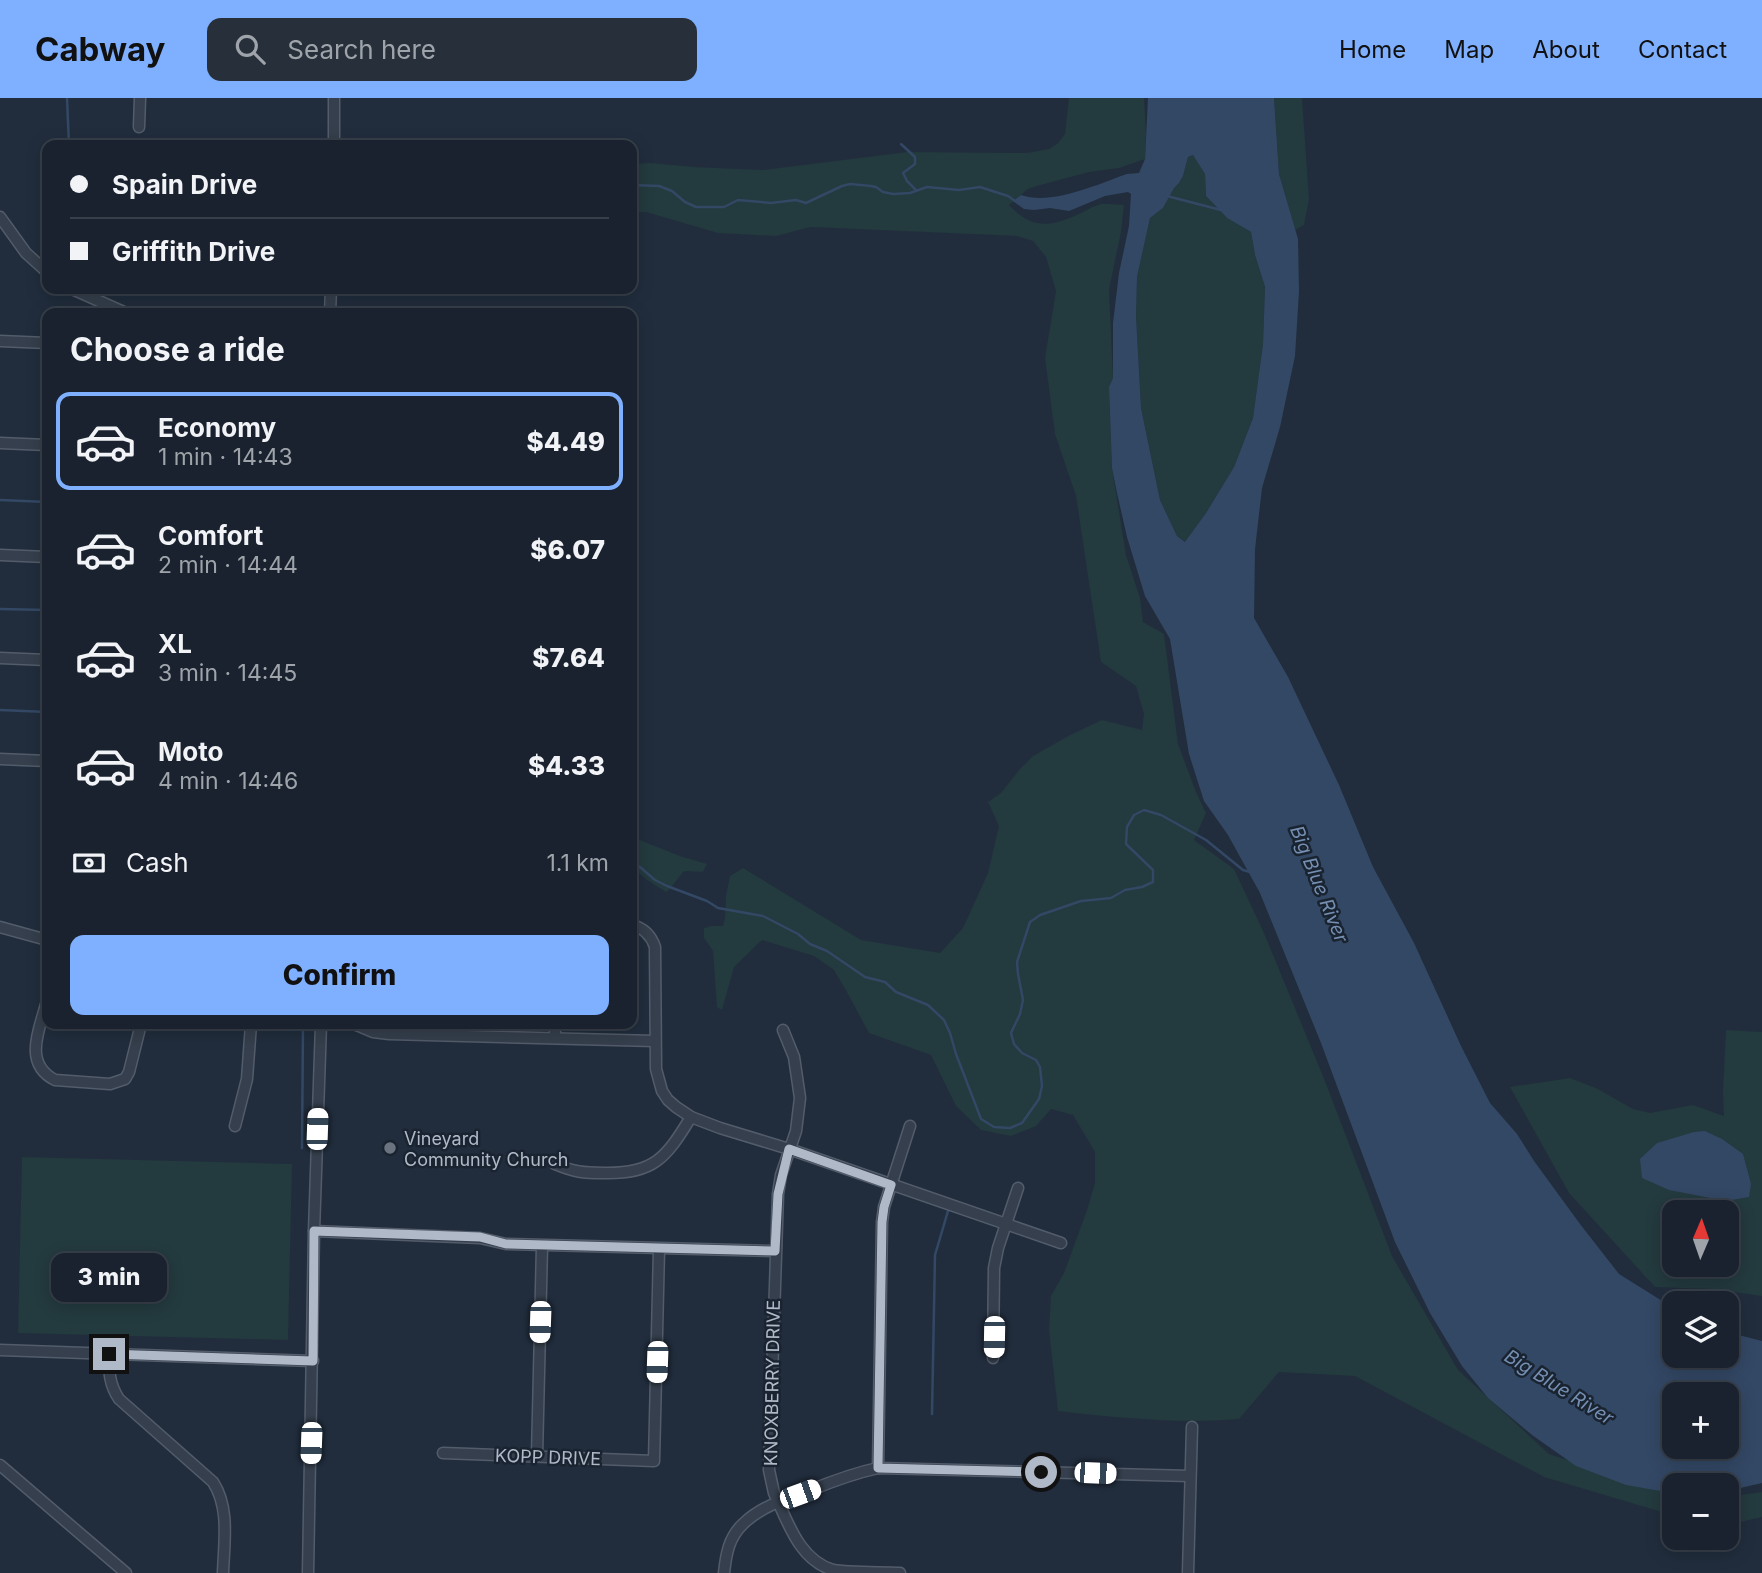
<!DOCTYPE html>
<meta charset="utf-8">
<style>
body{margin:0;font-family:Inter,sans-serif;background:#262f3a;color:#f1f3f6;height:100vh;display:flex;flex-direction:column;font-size:26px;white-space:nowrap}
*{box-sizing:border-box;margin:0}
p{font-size:23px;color:#9fa4aa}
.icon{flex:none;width:38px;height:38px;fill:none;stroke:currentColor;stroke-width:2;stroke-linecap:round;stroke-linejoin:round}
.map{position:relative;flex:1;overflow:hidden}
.panel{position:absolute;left:42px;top:210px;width:595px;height:721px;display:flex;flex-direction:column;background:#19222e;border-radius:14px;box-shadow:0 4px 18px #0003,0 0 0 2px #373f4a}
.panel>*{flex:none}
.banner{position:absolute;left:42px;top:42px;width:595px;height:154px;border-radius:14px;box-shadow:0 4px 18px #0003,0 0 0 2px #373f4a;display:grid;align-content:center;height:154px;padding:0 28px;background:#19222e}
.needle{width:46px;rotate:2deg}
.controls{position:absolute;left:1662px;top:1102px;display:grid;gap:14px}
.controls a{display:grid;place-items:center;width:77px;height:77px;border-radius:14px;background:#19222e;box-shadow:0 4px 18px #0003,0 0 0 2px #373f4a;font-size:35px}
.end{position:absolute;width:32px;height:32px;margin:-16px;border:9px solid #b0b9c8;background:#111;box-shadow:0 0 0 4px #111}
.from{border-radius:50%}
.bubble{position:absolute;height:49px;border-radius:14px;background:#19222e;box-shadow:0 4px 18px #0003,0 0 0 2px #373f4a;font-size:23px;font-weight:800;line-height:49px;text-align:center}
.car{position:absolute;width:21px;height:42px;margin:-21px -10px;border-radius:9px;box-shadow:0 0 5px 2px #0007;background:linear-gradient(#fff 24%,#345 0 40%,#fff 0 76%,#345 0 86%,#fff 0)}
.banner b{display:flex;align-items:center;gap:24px;height:66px;font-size:26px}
.banner b+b{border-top:2px solid #373f4a}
.banner i{width:18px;height:18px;background:#f1f3f6}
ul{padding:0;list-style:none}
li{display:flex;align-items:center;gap:21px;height:98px;margin:0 14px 10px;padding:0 14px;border:4px solid transparent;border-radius:14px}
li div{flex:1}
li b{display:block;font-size:26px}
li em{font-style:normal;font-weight:800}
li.current{border-color:#7eb0ff}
li>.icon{width:63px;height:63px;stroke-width:1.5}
h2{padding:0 28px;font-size:32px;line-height:84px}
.pay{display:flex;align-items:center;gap:18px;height:77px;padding:0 28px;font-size:26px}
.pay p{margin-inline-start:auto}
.button{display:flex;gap:14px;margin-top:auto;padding:14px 28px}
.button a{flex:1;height:80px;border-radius:14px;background:#7eb0ff;color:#111;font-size:28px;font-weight:800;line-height:80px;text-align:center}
header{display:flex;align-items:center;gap:42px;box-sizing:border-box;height:98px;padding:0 35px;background:#7eb0ff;color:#111}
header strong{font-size:33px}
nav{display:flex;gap:38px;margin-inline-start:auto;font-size:24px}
.search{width:490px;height:63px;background:#262f3a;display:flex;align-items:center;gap:18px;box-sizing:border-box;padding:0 24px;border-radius:14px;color:#9fa4aa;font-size:26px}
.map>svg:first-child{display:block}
.green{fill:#233a3e;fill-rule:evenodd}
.water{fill:#334865;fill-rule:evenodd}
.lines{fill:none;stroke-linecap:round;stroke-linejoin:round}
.stream{stroke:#334865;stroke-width:2.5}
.minor-casing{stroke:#535c6a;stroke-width:13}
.minor{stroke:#353f4d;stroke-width:10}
.route{stroke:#b0b9c8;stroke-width:9}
.worship-dot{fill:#6b7280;stroke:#1a2431;stroke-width:2.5}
.labels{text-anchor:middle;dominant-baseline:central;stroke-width:5;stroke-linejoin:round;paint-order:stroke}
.poi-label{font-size:18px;fill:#b0b9c8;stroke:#1a2431;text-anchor:start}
.street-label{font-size:18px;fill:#b0b9c8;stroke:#1a2431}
.water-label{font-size:19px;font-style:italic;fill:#758fb2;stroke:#1a2431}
</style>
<header>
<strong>Cabway</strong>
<div class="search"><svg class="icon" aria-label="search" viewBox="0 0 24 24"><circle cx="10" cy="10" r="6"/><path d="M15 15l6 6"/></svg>Search here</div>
<nav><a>Home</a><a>Map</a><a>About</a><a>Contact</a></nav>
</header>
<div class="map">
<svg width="1762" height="1475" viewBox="0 0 1762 1475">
<rect width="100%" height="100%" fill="#212d3d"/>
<g class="green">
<path d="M1069,0H1144L1146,35L1145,61L1119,70L1089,74L1037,88L1028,91L1009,107C1033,132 1051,129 1081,115C1087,112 1095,107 1102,106C1109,105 1117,107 1124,107L1121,134L1109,192L1113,280L1109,289L1112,370L1126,457L1140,500L1143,524L1164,536L1178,646L1196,694L1206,715L1194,742L1234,771L1264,835L1323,978L1392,1158L1458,1272L1549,1356L1675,1398V1418L1544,1379L1355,1278L1279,1274L1239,1321C1178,1326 1119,1320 1058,1313L1049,1232L1051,1198L1064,1175L1087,1112L1095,1085V1054L1073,1017L1051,1011L1036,1028L1011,1038L981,1032L956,1008L931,957L869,935L848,896L834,872L814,858L762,842L734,869L722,912L717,909L713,853L704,840V830L711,828H723L725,820L726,798L730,778L743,770L861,842L940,855L963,830L988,775L999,728L988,704L1001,695L1020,671L1033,658L1070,637L1102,622L1142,632L1144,616L1136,588L1101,564L1076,398L1055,336L1045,260L1056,193L1046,159L1033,143L1017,138L811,129L776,138L718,135L646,114H632V66L651,65L694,69L763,72L907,54L1027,55L1049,51L1058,45L1065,36Z"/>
<path d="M1274,0H1302L1309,101L1304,127L1295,132L1279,76Z"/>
<path d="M1194,57L1205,76L1206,98L1227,120L1251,134L1255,157L1265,189L1263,246L1253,320L1234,369L1206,415L1186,444L1177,438L1160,402L1141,310L1136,218L1137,178L1150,120L1163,110L1174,90L1179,85L1183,78L1188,59Z"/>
<path d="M632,739L680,758L707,766L703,774L684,773L668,793L666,794L647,782L637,773L632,771Z"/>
<path d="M1726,932L1762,934V1198L1711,1191L1655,1189L1569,1095L1510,989L1570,980L1598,991L1633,1011L1650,1015L1693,1007L1724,1018L1723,995ZM1675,1115H1727V1167H1675Z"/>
<path d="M22,1059L292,1066L288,1242L18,1235Z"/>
<path d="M1762,1394V1419L1727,1427V1399Z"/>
</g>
<g class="water">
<path d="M1148,0H1274L1279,76L1298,141L1299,193L1295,258L1280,329L1262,390L1255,451L1254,520L1288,579L1339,687L1373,769L1414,845L1461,948L1490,1005L1517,1036L1534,1063L1580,1126L1619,1176L1675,1211V1258H1727V1234L1762,1243V1385L1727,1393V1388H1675V1395L1666,1394L1626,1387L1576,1368L1532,1337L1488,1300L1462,1268L1430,1215L1395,1144L1321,945L1260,795L1228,737L1204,703L1189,656L1170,541L1145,498L1127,439L1117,395L1112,370L1109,289L1113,280V225L1119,175L1129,128L1131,96L1128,94L1105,98L1069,113L1050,110L1034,112L1024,111L1013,103L1021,97C1051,108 1098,86 1127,76L1139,75L1145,61ZM1193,57L1205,76L1206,98L1227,120L1251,134L1255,157L1265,189L1263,246L1253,320L1234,369L1206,415L1185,444L1177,438L1160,402L1141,310L1136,218L1137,179L1150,120L1163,110L1174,90L1179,85L1183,78L1188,59ZM1675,1297H1727V1349H1675Z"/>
<path d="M1705,1033L1722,1041L1743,1056L1751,1086L1749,1099L1726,1103L1669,1092L1642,1080L1640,1061L1657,1045L1694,1034Z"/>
</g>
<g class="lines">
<g class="stream">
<path d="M67,0L69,47"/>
<path d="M901,46L915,59V66L903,75L907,83L916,92"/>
<path d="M632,87L659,88L672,93L685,104L696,109H724L738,102L771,105L796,102L806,105L842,88L850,86L871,88L876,89L883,94L893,96L910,95L927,89L959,92L980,89L1008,98L1015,103"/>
<path d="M1167,98L1221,112"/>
<path d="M0,402L47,404"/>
<path d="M0,511L47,512"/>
<path d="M0,612L47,614"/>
<path d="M632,766L640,769L655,782L667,788L707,803L718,810L763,818L798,836L810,846L827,853L865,879L885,884L896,894L928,907L944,922L950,935L956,956L981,1021L994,1029L1010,1030L1022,1025L1039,1001L1042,988L1040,969L1036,962L1022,955L1014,946L1011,935L1020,916L1023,902L1018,876L1017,864L1030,824L1040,817L1081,803L1111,800L1125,792L1142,789L1153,784V772L1126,746L1127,729L1134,717L1144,712L1161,717L1206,742L1243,772L1250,774"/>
<path d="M302,1050L303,926"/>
<path d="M932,1316L935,1157L948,1113"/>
</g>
<g class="minor-casing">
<g id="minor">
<path d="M139,29L140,0"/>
<path d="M334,47V0"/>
<path d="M0,119L26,155L47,174"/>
<path d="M72,191L126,215"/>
<path d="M330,215L331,191"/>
<path d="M0,243L47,245"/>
<path d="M0,345L47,347"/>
<path d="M0,457L47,459"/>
<path d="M0,560L47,562"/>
<path d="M0,661L47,663"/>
<path d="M632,827C644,830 651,837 655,849L656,971L662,993L668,1002L676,1009L691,1019L720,1030L789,1051L1061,1145"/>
<path d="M0,829L47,842"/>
<path d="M47,903C40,930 22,965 55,982L110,986L125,981L129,974L141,926"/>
<path d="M354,926L373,934L389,936L655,943"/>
<path d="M783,932L794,959L800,1000L796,1033L781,1077L778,1096L769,1372L774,1395C788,1424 799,1462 833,1472C849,1475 883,1474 900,1475"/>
<path d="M555,939V926"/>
<path d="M235,1028L247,981L251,926"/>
<path d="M555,1066C574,1074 583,1075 604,1075C654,1076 666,1060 691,1019"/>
<path d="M314,1133L480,1140L506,1146L775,1153"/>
<path d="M0,1252L313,1263"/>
<path d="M109,1256C109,1274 109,1286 119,1301L213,1384C230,1410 224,1444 223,1475"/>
<path d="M993,1260L994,1170L998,1150L1018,1090"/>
<path d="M443,1355L654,1363L659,1151"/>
<path d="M537,1358L542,1148"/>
<path d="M0,1367L126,1475"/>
<path d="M878,1370L882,1124L884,1109L910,1028"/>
<path d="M308,1475L314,1133L321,926"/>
<path d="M724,1475C726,1456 729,1439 743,1426C761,1408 788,1400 811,1392C833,1383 855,1375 878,1370L1190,1378"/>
<path d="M1188,1475L1192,1329"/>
</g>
</g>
<use href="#minor" class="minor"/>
</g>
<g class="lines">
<path class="route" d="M109,1256L313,1263L314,1133L480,1139L506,1146L775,1153L778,1096L789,1051L891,1087L884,1109L882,1124L878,1370L1041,1374"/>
</g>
<circle class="worship-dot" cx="390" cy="1050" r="7"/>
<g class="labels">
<g class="poi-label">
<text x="404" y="1040">Vineyard<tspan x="404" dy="21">Community Church</tspan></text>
</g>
<g class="street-label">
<text transform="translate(772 1285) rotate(-89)">KNOXBERRY DRIVE</text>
<text transform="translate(548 1359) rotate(2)">KOPP DRIVE</text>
</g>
<g class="water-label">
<text transform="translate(1319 786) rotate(68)">Big Blue River</text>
<text transform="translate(1559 1289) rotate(32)">Big Blue River</text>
</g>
</g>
</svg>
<div class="controls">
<a><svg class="needle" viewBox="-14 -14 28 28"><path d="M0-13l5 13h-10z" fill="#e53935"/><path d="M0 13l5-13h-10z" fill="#9fa4aa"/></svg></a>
<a><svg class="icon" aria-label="layers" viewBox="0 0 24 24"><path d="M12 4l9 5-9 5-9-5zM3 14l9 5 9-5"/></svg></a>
<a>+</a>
<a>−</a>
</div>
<i class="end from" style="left:1041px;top:1374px"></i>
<i class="end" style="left:109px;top:1256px"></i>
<div class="bubble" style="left:51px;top:1155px;width:116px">3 min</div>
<i class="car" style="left:317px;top:1031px;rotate:2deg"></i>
<i class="car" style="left:540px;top:1224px;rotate:182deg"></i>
<i class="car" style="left:994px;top:1239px;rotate:181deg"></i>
<i class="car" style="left:657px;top:1264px;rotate:182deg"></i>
<i class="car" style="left:311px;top:1345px;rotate:182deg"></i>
<i class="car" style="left:1095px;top:1375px;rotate:92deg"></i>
<i class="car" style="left:800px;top:1396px;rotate:70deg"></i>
<div class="banner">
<b><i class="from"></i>Spain Drive</b>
<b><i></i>Griffith Drive</b>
</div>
<section class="panel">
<h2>Choose a ride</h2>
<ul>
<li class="current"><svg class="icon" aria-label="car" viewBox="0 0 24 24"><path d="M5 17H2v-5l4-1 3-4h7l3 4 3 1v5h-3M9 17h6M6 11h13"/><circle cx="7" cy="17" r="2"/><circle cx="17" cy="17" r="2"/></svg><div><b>Economy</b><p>1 min · 14:43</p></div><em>$4.49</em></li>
<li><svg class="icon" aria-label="car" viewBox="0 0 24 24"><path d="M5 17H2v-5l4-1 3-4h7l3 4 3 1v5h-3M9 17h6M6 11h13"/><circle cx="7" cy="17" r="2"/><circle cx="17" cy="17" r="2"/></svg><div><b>Comfort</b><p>2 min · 14:44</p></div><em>$6.07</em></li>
<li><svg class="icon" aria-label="car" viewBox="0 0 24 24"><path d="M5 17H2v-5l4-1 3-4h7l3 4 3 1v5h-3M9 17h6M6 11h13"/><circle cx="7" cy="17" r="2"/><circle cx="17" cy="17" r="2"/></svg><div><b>XL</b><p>3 min · 14:45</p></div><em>$7.64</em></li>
<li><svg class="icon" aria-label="car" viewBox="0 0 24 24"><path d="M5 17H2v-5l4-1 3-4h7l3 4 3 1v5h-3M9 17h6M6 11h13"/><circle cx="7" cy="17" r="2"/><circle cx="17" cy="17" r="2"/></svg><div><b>Moto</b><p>4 min · 14:46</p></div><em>$4.33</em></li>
</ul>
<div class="pay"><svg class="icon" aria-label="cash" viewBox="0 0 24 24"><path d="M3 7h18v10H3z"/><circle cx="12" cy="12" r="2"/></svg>Cash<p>1.1 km</p></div>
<div class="button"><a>Confirm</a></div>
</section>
</div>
